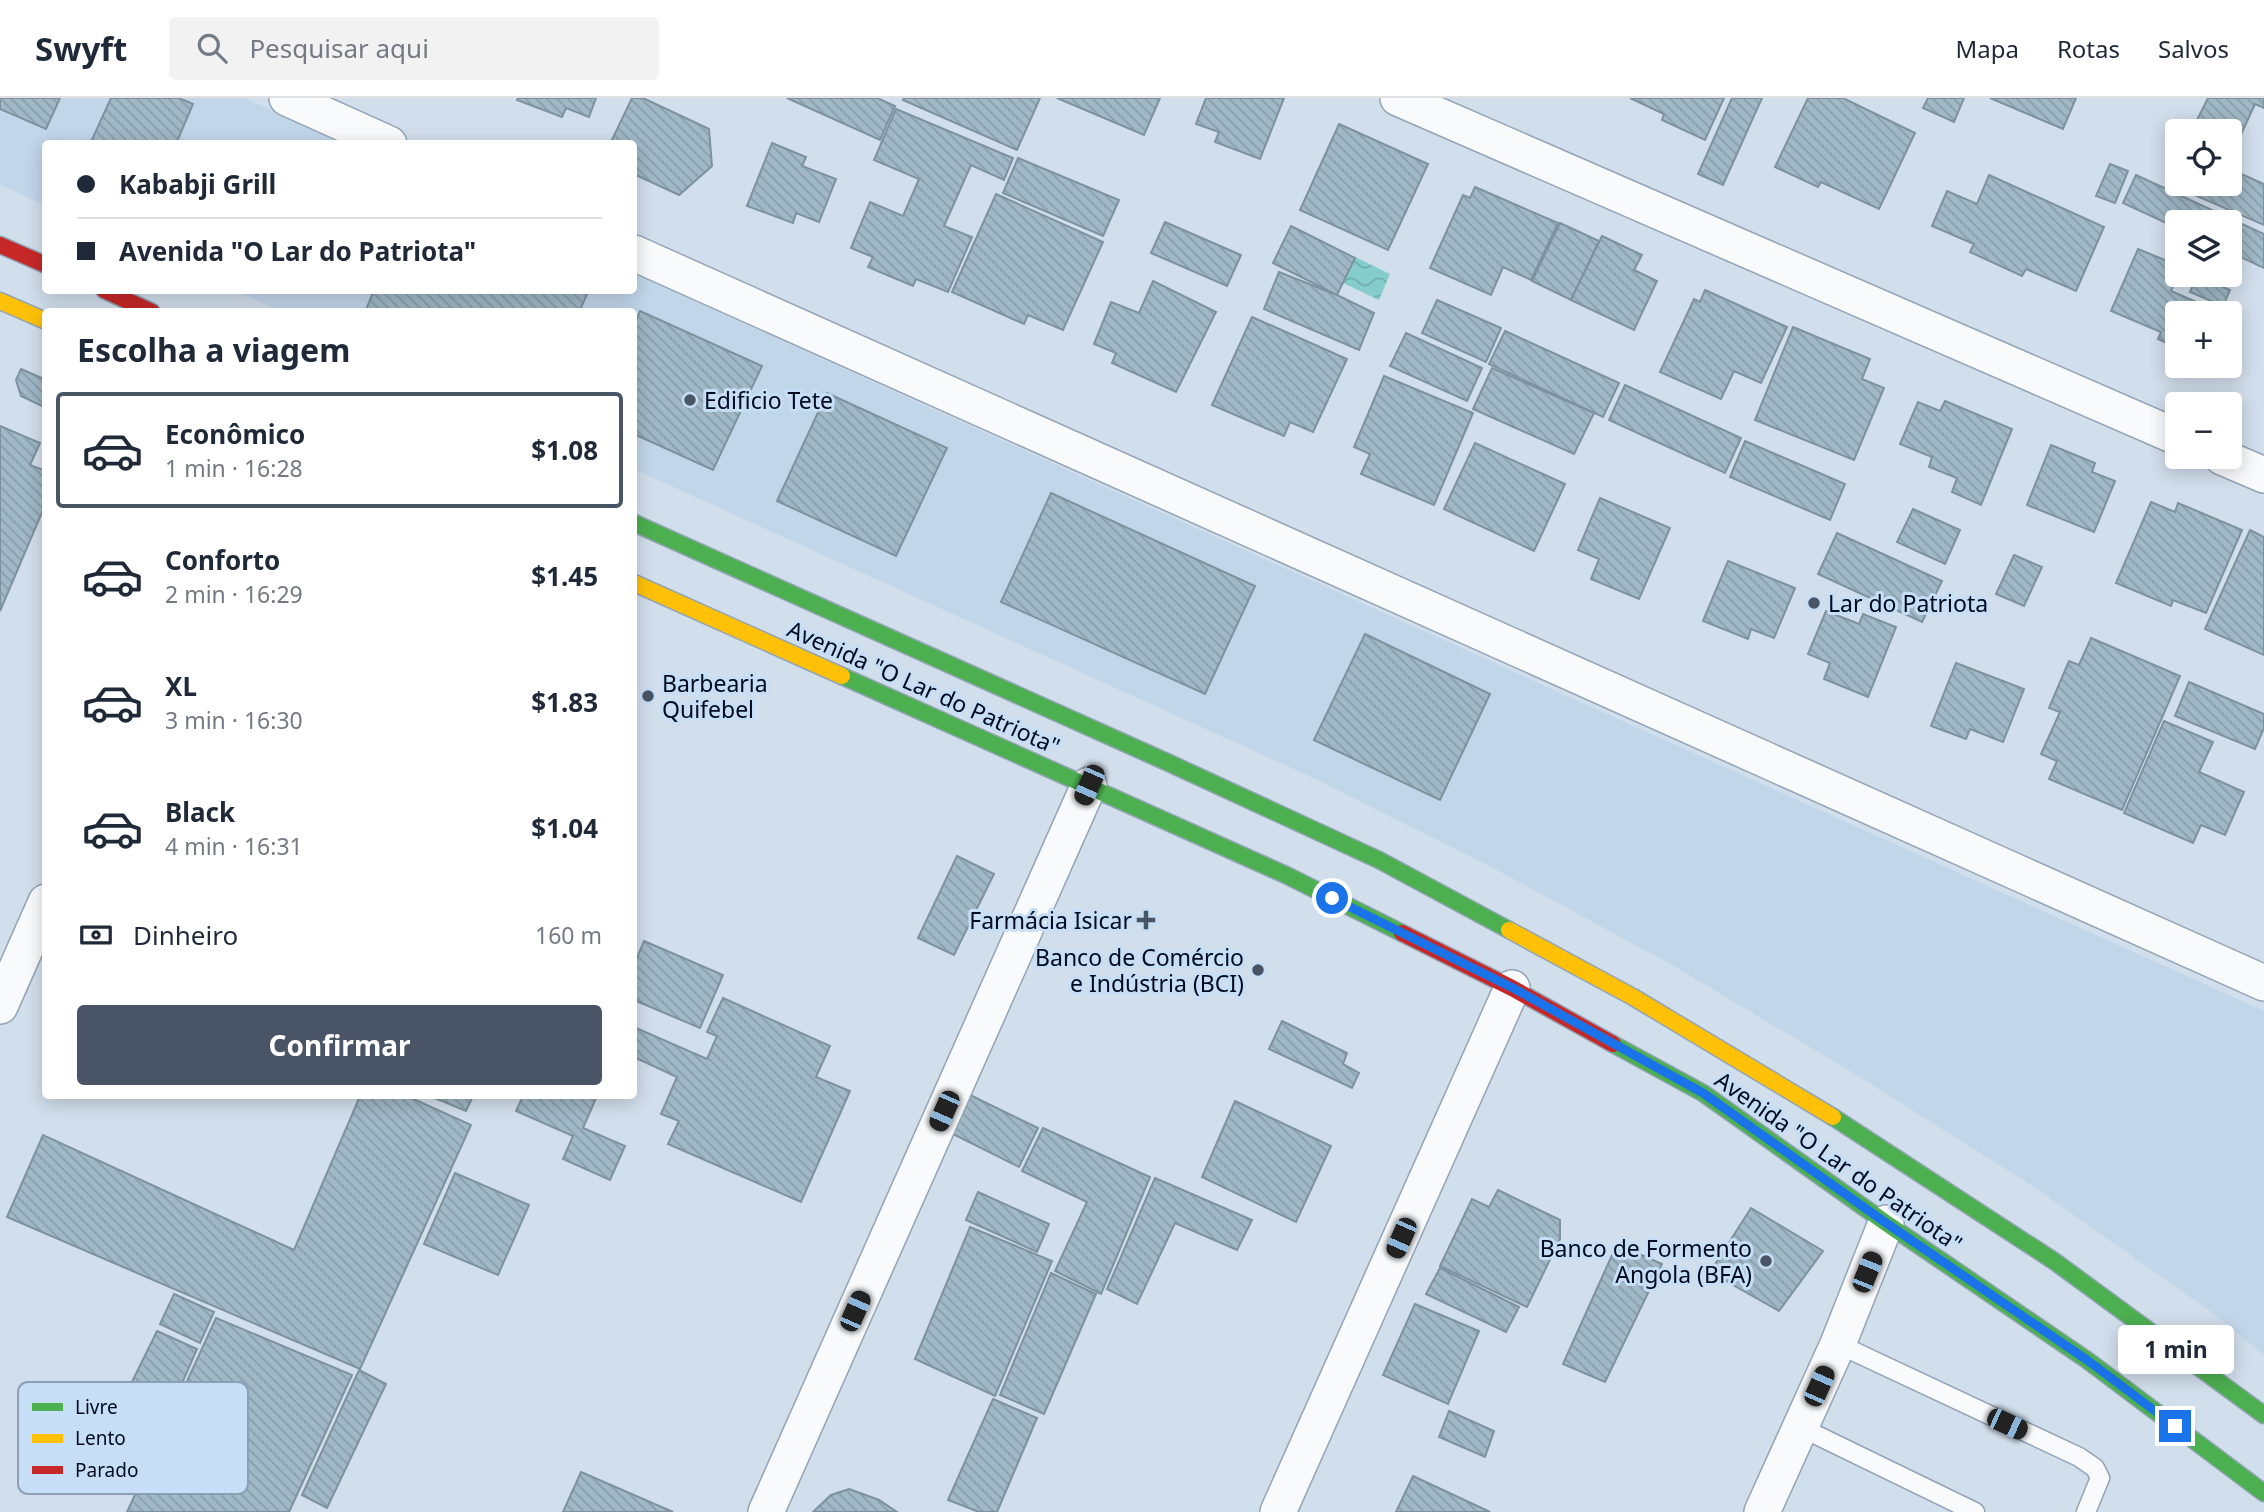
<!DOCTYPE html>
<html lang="pt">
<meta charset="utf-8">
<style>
body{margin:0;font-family:"Noto Sans",sans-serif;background:#f2f2f3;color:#1f2937;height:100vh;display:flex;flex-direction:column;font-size:26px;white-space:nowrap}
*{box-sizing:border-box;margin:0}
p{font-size:23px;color:#747a83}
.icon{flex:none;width:38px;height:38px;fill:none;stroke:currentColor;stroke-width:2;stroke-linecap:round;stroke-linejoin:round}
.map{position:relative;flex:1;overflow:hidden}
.drawer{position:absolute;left:42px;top:210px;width:595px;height:791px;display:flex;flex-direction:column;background:#fff;border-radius:7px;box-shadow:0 4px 18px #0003}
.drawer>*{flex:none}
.banner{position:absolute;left:42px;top:42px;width:595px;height:154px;border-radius:7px;box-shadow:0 4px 18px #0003;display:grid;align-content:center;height:154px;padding:0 35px;background:#fff}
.fabs{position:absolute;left:2165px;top:21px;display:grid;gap:14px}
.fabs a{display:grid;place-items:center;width:77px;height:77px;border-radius:7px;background:#fff;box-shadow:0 4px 18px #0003;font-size:35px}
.end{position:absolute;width:32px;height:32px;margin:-16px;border:9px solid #1a73e8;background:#fff;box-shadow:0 0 0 4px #fff}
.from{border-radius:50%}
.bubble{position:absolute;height:49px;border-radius:7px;background:#fff;box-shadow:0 4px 18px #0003;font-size:23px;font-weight:700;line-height:49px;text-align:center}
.car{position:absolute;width:21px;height:42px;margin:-21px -10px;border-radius:9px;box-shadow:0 0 5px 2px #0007;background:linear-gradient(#222 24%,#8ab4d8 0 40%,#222 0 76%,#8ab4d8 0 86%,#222 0)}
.banner b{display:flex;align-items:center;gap:24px;height:66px;font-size:26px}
.banner b+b{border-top:2px solid #e0e1e3}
.banner i{width:18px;height:18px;background:#1f2937}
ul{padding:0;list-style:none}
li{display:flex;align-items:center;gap:21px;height:116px;margin:0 14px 10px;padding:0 21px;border:4px solid transparent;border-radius:7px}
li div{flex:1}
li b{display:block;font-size:26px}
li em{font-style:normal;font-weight:700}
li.current{border-color:#495567}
li>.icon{width:63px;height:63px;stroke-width:1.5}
h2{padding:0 35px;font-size:32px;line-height:84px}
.pay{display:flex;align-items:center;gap:18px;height:77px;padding:0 35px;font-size:26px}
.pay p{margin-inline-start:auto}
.primary-button{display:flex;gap:14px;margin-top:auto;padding:14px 35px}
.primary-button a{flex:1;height:80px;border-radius:7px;background:#495567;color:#fff;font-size:28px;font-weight:700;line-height:80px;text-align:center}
header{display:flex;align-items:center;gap:42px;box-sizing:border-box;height:98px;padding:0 35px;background:#fff;border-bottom:2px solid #e0e1e3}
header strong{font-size:33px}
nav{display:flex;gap:38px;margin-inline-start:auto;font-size:24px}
.search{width:490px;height:63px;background:#f2f2f3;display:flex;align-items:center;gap:18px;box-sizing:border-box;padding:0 24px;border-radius:7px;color:#747a83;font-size:26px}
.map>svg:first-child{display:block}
.built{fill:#c2d6ea}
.water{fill:url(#water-waves)}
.building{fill:url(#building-back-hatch);stroke:#7d929e;stroke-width:2}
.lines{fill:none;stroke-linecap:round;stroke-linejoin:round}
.lane-casing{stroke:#93a4b5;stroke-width:21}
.street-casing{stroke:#93a4b5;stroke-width:38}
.fast-casing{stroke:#93a4b5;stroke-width:19}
.slow-casing{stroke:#93a4b5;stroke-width:19}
.jam-casing{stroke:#93a4b5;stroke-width:19}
.lane{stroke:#f8fafc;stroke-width:18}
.street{stroke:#f8fafc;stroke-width:35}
.fast{stroke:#4caf50;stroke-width:16}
.slow{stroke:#ffc107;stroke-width:16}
.jam{stroke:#c62828;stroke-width:16}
.route{stroke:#1a73e8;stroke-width:9}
.poi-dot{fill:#495567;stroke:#c6def6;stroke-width:2.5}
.labels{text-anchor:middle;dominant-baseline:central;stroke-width:6;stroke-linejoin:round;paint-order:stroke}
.poi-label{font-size:23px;fill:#000b20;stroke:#c6def6;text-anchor:start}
.street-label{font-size:23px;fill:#000b20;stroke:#c6def6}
.key{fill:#c6def6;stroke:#8b9fb6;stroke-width:2}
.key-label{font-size:19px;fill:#000b20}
</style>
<header>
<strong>Swyft</strong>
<div class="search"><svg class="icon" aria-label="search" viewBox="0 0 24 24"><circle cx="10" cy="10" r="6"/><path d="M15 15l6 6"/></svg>Pesquisar aqui</div>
<nav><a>Mapa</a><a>Rotas</a><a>Salvos</a></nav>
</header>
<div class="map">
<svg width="2264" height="1414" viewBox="0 0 2264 1414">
<defs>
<pattern id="water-waves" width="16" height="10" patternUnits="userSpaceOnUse" patternTransform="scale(1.75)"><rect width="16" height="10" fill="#85cdcc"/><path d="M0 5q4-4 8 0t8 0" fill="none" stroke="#71afaf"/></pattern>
<pattern id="building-back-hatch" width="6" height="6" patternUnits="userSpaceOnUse" patternTransform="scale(1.75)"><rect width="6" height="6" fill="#a1b8c6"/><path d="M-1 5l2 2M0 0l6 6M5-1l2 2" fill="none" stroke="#899daa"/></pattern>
</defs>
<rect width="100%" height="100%" fill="#d1deeb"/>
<g class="built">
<path d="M0,0H244L346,45L46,46L45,107L0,87Z"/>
<path d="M634,176L2264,913V1257L2210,1213L2031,1087L1850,973L1672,867L1497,772L1316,681L634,371V214H282L236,193L634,192Z"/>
</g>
<path class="water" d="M1353,158L1390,176L1379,202L1341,184Z"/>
<g class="building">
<path d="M0,0H60L46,31L0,11Z"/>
<path d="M111,0H179L193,6L176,46H90Z"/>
<path d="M518,0H596L589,19L566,10L562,19L517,2Z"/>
<path d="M632,0H643L709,31L712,68L679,97L634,76V46H610Z"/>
<path d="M787,0H877L895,8L880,42Z"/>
<path d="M904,0H1040L1017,52L903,2Z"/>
<path d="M1057,0H1160L1144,37Z"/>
<path d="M1206,0H1284L1260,61L1215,44L1219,34L1196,26Z"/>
<path d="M1630,0H1724L1705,42L1662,22L1664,16Z"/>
<path d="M1732,0H1762L1723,87L1698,76Z"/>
<path d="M1808,0H1843L1915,35L1879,111L1821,84L1818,89L1775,69Z"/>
<path d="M1928,0H1964L1954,24L1923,10Z"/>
<path d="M1990,0H2076L2063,31Z"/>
<path d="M2208,0H2264V10L2255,6L2239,41L2230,37V33H2222L2197,22Z"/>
<path d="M896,11L1013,60L1004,82L971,67L944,128L972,139L948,194L916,181L913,188L868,169L873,159L851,150L870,104L903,118L919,81L874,62Z"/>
<path d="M1339,26L1428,66L1388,152L1300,112Z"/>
<path d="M772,45L806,59L802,68L836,81L819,124L796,115L793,125L747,108Z"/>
<path d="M1018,60L1119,102L1103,138L1003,95Z"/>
<path d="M2110,66L2128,73L2115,105L2096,98Z"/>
<path d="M2230,71L2264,86V127L2176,89L2178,86H2230Z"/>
<path d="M1989,77L2104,129L2076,193L2026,171L2022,178L1970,154L1974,146L1932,128L1947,93L1977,106Z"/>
<path d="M2136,77L2264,136V170L2230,154V124H2177V130L2123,105Z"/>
<path d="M1475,89L1558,125L1531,182L1503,169L1491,197L1430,170L1463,97L1470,100Z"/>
<path d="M996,96L1103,144L1063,232L1028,217L1024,226L952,194Z"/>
<path d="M1165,124L1241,157L1227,188L1151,155Z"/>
<path d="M1560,125L1599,143L1571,202L1532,183Z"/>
<path d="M1291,128L1355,160L1337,197L1273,165Z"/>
<path d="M1602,138L1642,157L1634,172L1657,183L1634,232L1571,202Z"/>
<path d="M2138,151L2177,167L2178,177L2171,193L2222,215H2177V250L2158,241L2161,234L2111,213Z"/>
<path d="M1279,174L1337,197L1374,215L1359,252L1264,211Z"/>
<path d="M2197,178L2230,192L2223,208L2190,194Z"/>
<path d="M1153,183L1216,214L1176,294L1112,265L1116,255L1094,246L1111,204L1139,215Z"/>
<path d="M374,192H589L579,214H365Z"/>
<path d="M1705,192L1787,229L1761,285L1734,273L1721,301L1660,274L1694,201L1700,204Z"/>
<path d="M1437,202L1501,230L1486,264L1422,235Z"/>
<path d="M640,213L762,268L713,372L634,336V227Z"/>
<path d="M2230,218L2241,223L2230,250Z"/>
<path d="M1252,219L1347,261L1313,334L1290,324L1284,338L1212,307Z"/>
<path d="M1793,229L1870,261L1862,281L1884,290L1854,362L1755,322Z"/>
<path d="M1505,233L1619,285L1603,319L1489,266Z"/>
<path d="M1406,235L1482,270L1467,303L1390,268Z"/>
<path d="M1492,270L1594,315L1574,356L1473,311Z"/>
<path d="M21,271L46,282V310L21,298L16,282Z"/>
<path d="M1384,278L1473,315L1434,407L1361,376L1370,356L1354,349Z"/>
<path d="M1625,287L1741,340L1725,375L1609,322Z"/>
<path d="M827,295L947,350L896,458L777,403Z"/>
<path d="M1945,303L2012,331L1981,407L1952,394L1957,380L1929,369L1932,359L1900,346L1918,304L1940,313Z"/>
<path d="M0,328L40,345L30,367L46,373V405L0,513Z"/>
<path d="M1745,343L1845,386L1830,422L1730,379Z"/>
<path d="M1475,345L1565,386L1534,453L1444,411Z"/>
<path d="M2051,347L2095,365L2092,374L2115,383L2094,434L2027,407Z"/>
<path d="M1051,395L1255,488L1205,596L1001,504Z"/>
<path d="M1600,400L1670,430L1639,501L1591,481L1599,461L1578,452Z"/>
<path d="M2151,404L2175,414L2178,405L2242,432L2206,515L2173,502L2171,508L2116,485Z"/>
<path d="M1913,411L1960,432L1945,466L1897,444Z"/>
<path d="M2250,432L2264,439V557L2205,531Z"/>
<path d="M1837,435L1942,483L1922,524L1818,476Z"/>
<path d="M2014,457L2042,469L2024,508L1996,496Z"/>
<path d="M1728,463L1795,490L1774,540L1751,531L1748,541L1703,523Z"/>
<path d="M1826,513L1859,526L1863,516L1896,529L1868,599L1824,581L1830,565L1808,556Z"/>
<path d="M1365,536L1490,596L1440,702L1314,642Z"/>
<path d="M2091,540L2180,578L2122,712L2049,681L2057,663L2041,656L2060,614L2049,610L2069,563L2079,567Z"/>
<path d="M1956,565L2024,591L2003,644L1970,631L1966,641L1931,628Z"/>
<path d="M2189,584L2264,616V630L2255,651L2175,618Z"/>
<path d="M2164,623L2213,644L2199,674L2244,694L2225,737L2201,727L2193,745L2124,715Z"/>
<path d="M957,758L994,776L954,857L918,840Z"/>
<path d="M644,843L723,877L700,930L634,902V867Z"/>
<path d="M723,900L830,948L816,979L850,993L801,1104L668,1046L679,1023L661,1016L677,979L634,959V929L707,961L717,938L707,934Z"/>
<path d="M1282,923L1347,955L1343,966L1359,975L1352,990L1269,951Z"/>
<path d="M970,997L1038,1030L1019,1069L951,1035Z"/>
<path d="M360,998H407L471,1027L360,1271L7,1119L43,1037L294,1152Z"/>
<path d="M430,998H473L466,1013Z"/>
<path d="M523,998H597L583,1030L625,1048L610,1082L563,1061L573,1038L516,1013Z"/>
<path d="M1235,1003L1331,1048L1296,1124L1202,1079Z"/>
<path d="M1043,1030L1150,1079L1101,1196L1055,1173L1087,1104L1022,1073Z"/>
<path d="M455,1075L529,1107L498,1177L424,1146Z"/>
<path d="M1155,1080L1252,1122L1237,1152L1175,1125L1137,1206L1107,1191Z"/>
<path d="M1498,1092L1560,1122V1141L1527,1209L1440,1168L1472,1101L1489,1109Z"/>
<path d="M978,1094L1049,1126L1037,1154L966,1122Z"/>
<path d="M1751,1110L1823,1153L1779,1213L1710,1174Z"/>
<path d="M970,1129L1052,1163L995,1298L915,1261Z"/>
<path d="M1617,1146L1662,1166L1605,1284L1563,1266Z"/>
<path d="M1440,1170L1519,1209L1506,1234L1426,1196Z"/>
<path d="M1051,1175L1096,1196L1044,1316L1000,1297Z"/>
<path d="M174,1196L214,1214L200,1245L160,1226Z"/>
<path d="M1415,1206L1479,1233L1448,1306L1383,1277Z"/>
<path d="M216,1220L352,1277L289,1414H127Z"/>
<path d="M157,1233L197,1251L166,1322L123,1302Z"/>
<path d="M359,1272L386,1286L327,1410L302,1397Z"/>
<path d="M993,1301L1037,1320L997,1414H979L948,1402Z"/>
<path d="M1449,1313L1494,1333L1485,1359L1439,1339Z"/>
<path d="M581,1374L673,1414H563Z"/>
<path d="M1413,1378L1490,1414H1396Z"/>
<path d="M849,1391L879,1402L897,1414H813L831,1397Z"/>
</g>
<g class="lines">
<g class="lane-casing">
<g id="lane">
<path d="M1838,1246L2079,1359L2095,1370L2100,1380L2086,1414"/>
<path d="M1800,1329L1975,1414"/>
</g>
</g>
<g class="street-casing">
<g id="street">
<path d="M287,0L389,46"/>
<path d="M1398,0L2177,339"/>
<path d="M634,155L2264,885"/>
<path d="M2222,359L2264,377"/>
<path d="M0,908L46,804"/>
<path d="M766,1414L1089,687"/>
<path d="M1278,1414L1512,890"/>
<path d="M1762,1414L1838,1246L1886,1125"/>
</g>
</g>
<g class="fast-casing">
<g id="fast">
<path d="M634,425L1169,665L1379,762L1509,832"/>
<path d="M842,578L1286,777L1402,835"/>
<path d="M1613,946L1703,995L1886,1125L2087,1262L2264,1395"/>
<path d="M1833,1019L2054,1163L2264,1317"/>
</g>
</g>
<g class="slow-casing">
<g id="slow">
<path d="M0,203L46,223"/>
<path d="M634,485L842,578"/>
<path d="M1509,832L1633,899L1833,1019"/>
</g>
</g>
<g class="jam-casing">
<g id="jam">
<path d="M0,147L46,167"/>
<path d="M104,192L152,214"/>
<path d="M1402,835L1512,890L1613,946"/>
</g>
</g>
<use href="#lane" class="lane"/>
<use href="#street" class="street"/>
<use href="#fast" class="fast"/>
<use href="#slow" class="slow"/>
<use href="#jam" class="jam"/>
</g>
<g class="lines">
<path class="route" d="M1332,800L1513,890L1703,995L1886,1125L2087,1262L2175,1328"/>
</g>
<g class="poi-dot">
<circle cx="690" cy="302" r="7"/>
<circle cx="1814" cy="505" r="7"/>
<circle cx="648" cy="598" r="7"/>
<path d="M1142.5 811.5h7v7h7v7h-7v7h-7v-7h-7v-7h7z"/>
<circle cx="1258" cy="872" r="7"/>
<circle cx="1766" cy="1163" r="7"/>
</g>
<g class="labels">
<g class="poi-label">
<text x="704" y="302">Edificio Tete</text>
<text x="1828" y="505">Lar do Patriota</text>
<text x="662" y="585">Barbearia<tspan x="662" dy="26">Quifebel</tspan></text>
<text x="1132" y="822" text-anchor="end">Farmácia Isicar</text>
<text x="1244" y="859" text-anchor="end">Banco de Comércio<tspan x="1244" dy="26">e Indústria (BCI)</tspan></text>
<text x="1752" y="1150" text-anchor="end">Banco de Formento<tspan x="1752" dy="26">Angola (BFA)</tspan></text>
</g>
<g class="street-label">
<text transform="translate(924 589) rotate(24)">Avenida "O Lar do Patriota"</text>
<text transform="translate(1839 1063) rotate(35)">Avenida "O Lar do Patriota"</text>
</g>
</g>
<rect x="18" y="1284" width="230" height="112" rx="10" class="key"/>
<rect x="32" y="1305" width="31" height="8" fill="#4caf50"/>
<rect x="32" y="1336" width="31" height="9" fill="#ffc107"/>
<rect x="32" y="1368" width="31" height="8" fill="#c62828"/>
<g class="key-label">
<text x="75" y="1316">Livre</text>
<text x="75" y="1347">Lento</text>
<text x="75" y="1379">Parado</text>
</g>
</svg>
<div class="fabs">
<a><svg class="icon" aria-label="locate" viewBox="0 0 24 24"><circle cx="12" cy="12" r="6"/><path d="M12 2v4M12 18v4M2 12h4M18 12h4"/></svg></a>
<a><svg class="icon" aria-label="layers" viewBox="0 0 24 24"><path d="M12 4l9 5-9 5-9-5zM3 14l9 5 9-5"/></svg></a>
<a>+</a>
<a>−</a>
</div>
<i class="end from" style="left:1332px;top:800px"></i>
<i class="end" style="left:2175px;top:1328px"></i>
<div class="bubble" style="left:2118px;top:1227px;width:116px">1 min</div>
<i class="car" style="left:1089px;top:687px;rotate:204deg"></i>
<i class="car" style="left:944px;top:1013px;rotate:204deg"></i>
<i class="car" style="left:1401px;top:1140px;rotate:204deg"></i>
<i class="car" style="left:1867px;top:1174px;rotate:22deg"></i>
<i class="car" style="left:855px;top:1213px;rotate:24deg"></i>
<i class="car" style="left:1819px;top:1288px;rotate:24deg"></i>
<i class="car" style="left:2007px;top:1326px;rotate:115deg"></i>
<div class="banner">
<b><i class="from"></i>Kababji Grill</b>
<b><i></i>Avenida &quot;O Lar do Patriota&quot;</b>
</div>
<section class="drawer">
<h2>Escolha a viagem</h2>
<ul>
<li class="current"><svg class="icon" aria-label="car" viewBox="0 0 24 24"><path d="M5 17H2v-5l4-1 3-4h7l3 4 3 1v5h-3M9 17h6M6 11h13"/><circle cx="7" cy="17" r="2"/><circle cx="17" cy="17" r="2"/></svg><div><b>Econômico</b><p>1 min · 16:28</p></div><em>$1.08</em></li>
<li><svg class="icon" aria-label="car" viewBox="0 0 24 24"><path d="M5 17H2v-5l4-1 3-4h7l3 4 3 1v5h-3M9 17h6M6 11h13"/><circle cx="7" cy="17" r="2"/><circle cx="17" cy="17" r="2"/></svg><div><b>Conforto</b><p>2 min · 16:29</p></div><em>$1.45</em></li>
<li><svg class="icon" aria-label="car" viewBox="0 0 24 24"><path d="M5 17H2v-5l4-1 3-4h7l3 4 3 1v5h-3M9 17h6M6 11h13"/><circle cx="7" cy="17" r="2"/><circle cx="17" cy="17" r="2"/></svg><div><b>XL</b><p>3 min · 16:30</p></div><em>$1.83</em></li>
<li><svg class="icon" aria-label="car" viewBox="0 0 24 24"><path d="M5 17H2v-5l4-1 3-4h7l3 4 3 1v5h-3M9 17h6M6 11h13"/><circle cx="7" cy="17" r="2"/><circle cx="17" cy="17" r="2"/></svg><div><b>Black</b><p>4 min · 16:31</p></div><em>$1.04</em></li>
</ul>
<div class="pay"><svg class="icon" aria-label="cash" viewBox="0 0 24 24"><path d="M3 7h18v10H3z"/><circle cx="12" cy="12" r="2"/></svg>Dinheiro<p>160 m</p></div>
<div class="primary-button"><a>Confirmar</a></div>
</section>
</div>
